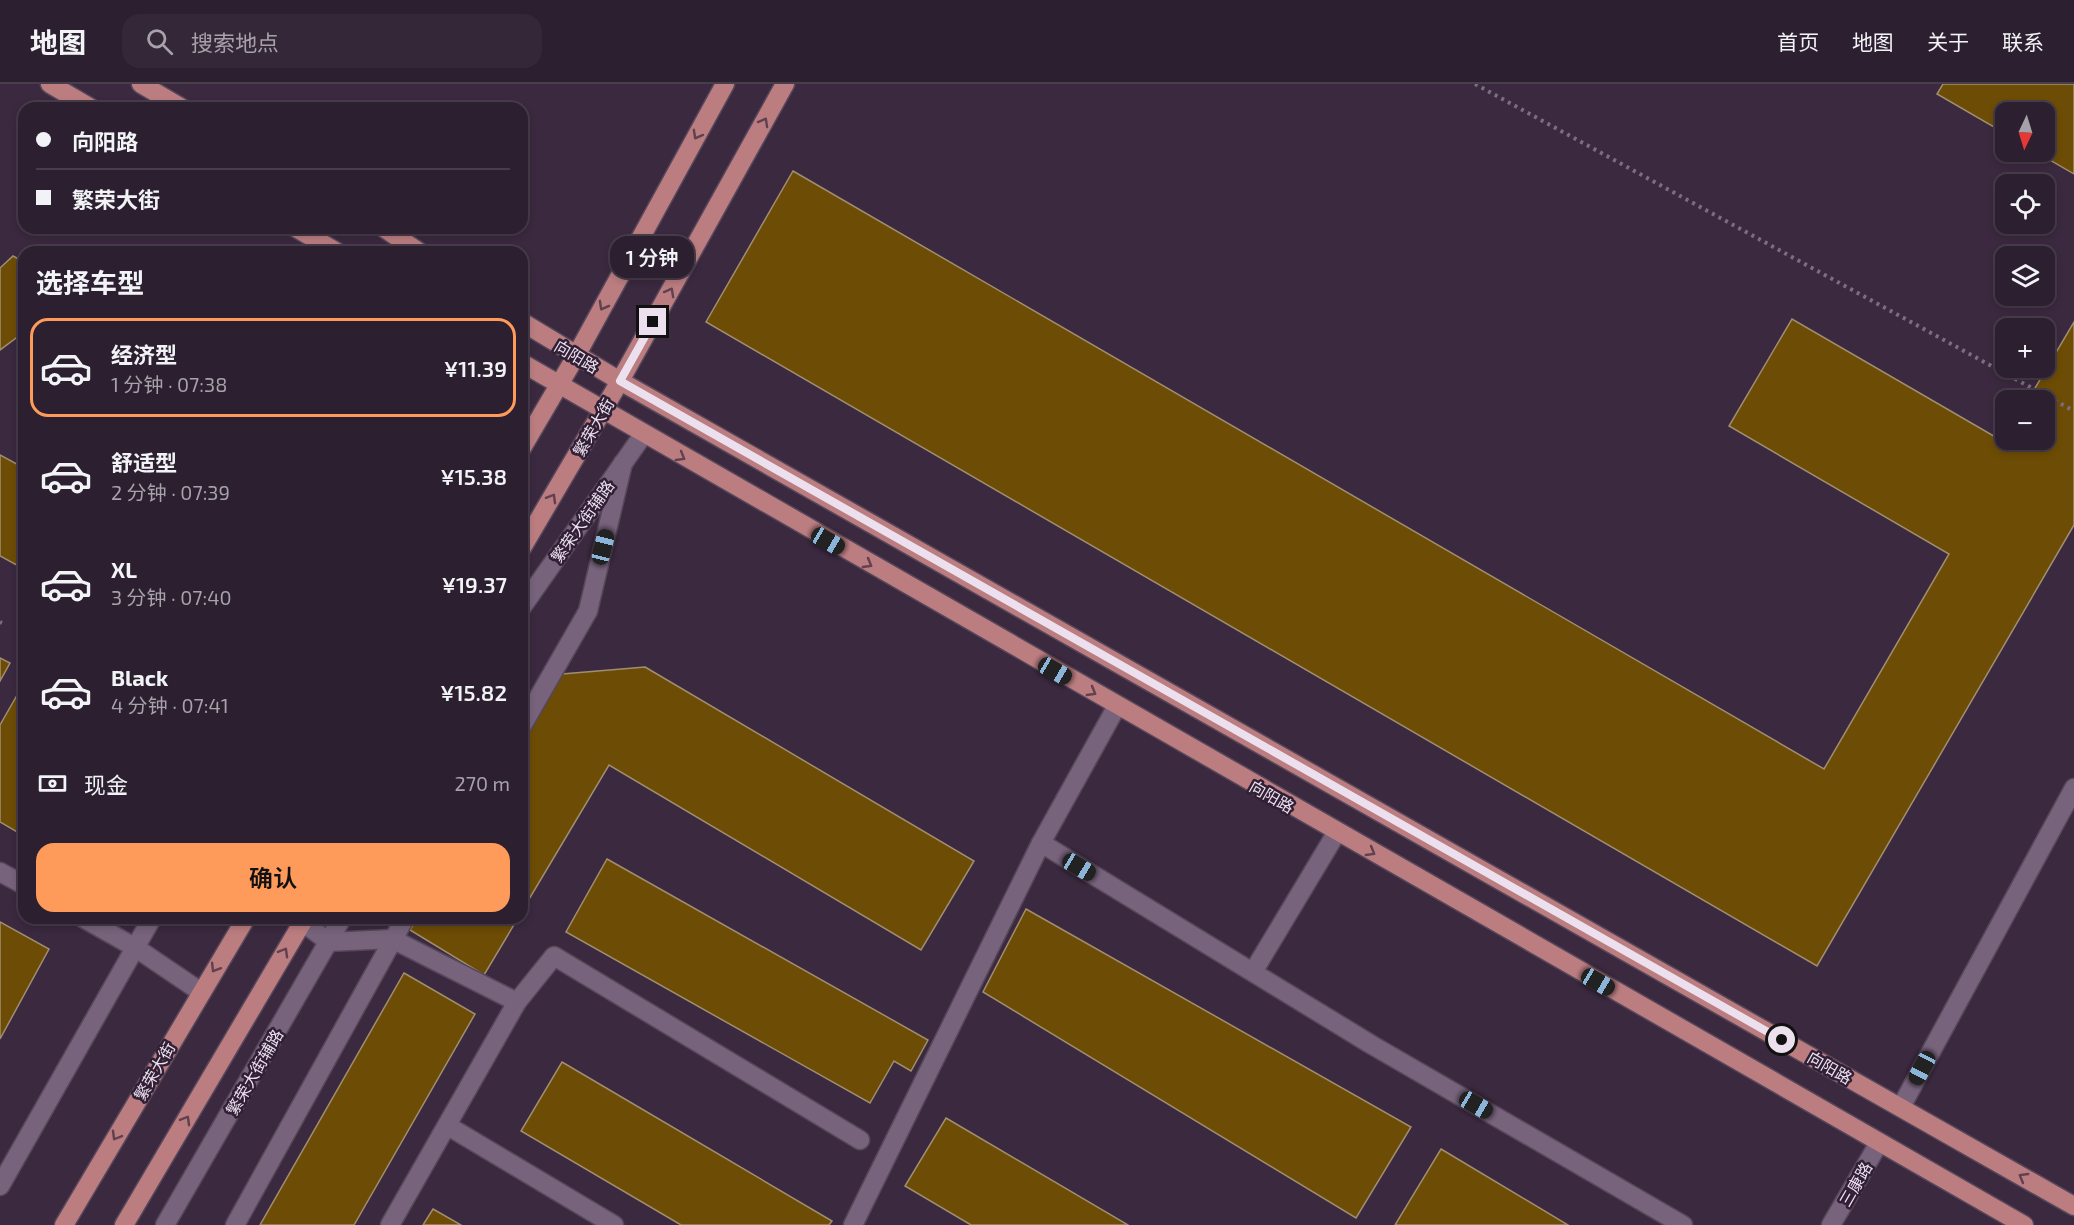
<!DOCTYPE html>
<html lang="zh">
<meta charset="utf-8">
<style>
body{margin:0;font-family:"Exo 2","Noto Sans SC",sans-serif;background:#342737;color:#f1f3f6;height:100vh;display:flex;flex-direction:column;font-size:22px;white-space:nowrap}
*{box-sizing:border-box;margin:0}
p{font-size:20px;color:#a6a2aa}
.icon{flex:none;width:33px;height:33px;fill:none;stroke:currentColor;stroke-width:2;stroke-linecap:round;stroke-linejoin:round}
.map{position:relative;flex:1;overflow:hidden}
.side{position:absolute;left:18px;top:162px;width:510px;height:678px;display:flex;flex-direction:column;background:#2c1f2f;border-radius:18px;box-shadow:0 3px 9px #0003,0 0 0 2px #483d4b}
.side>*{flex:none}
.top-card{position:absolute;left:18px;top:18px;width:510px;height:132px;border-radius:18px;box-shadow:0 3px 9px #0003,0 0 0 2px #483d4b;display:grid;align-content:center;height:132px;padding:0 18px;background:#2c1f2f}
.needle{width:39px;rotate:184deg}
.controls{position:absolute;left:1995px;top:18px;display:grid;gap:12px}
.controls a{display:grid;place-items:center;width:60px;height:60px;border-radius:12px;background:#2c1f2f;box-shadow:0 3px 9px #0003,0 0 0 2px #483d4b;font-size:30px}
.end{position:absolute;width:27px;height:27px;margin:-14px;border:8px solid #ece0ef;background:#111;box-shadow:0 0 0 3px #111}
.from{border-radius:50%}
.bubble{position:absolute;height:42px;border-radius:18px;background:#2c1f2f;box-shadow:0 3px 9px #0003,0 0 0 2px #483d4b;font-size:20px;font-weight:600;line-height:42px;text-align:center}
.car{position:absolute;width:18px;height:36px;margin:-18px -9px;border-radius:8px;box-shadow:0 0 4px 2px #0007;background:linear-gradient(#222 24%,#8ab4d8 0 40%,#222 0 76%,#8ab4d8 0 86%,#222 0)}
.top-card b{display:flex;align-items:center;gap:21px;height:57px;font-size:22px}
.top-card b+b{border-top:2px solid #483d4b}
.top-card i{width:15px;height:15px;background:#f1f3f6}
ul{padding:0;list-style:none}
li{display:flex;align-items:center;gap:18px;height:99px;margin:0 12px 9px;padding:0 6px;border:3px solid transparent;border-radius:18px}
li div{flex:1}
li b{display:block;font-size:22px}
li em{font-style:normal;font-weight:600}
li.on{border-color:#ff9b5a}
li>.icon{width:54px;height:54px;stroke-width:1.5}
h2{padding:0 18px;font-size:27px;line-height:72px}
.pay{display:flex;align-items:center;gap:15px;height:66px;padding:0 18px;font-size:22px}
.pay p{margin-inline-start:auto}
.primary-button{display:flex;gap:12px;margin-top:auto;padding:12px 18px}
.primary-button a{flex:1;height:69px;border-radius:18px;background:#ff9b5a;color:#111;font-size:24px;font-weight:600;line-height:69px;text-align:center}
header{display:flex;align-items:center;gap:36px;box-sizing:border-box;height:84px;padding:0 30px;background:#2c1f2f;border-bottom:2px solid #483d4b}
header strong{font-size:28px}
nav{display:flex;gap:33px;margin-inline-start:auto;font-size:21px}
.search{width:420px;height:54px;background:#342737;display:flex;align-items:center;gap:15px;box-sizing:border-box;padding:0 21px;border-radius:18px;color:#a6a2aa;font-size:22px}
.map>svg:first-child{display:block}
.building{fill:#6d4c05;stroke:#a08e71;stroke-width:1.5}
.lines{fill:none;stroke-linecap:round;stroke-linejoin:round}
.minor-casing{stroke:#57475a;stroke-width:21}
.major-casing{stroke:#57475a;stroke-width:21}
.path{stroke:#7d6d81;stroke-width:4;stroke-dasharray:3 4.5;stroke-linecap:butt}
.minor{stroke:#77637c;stroke-width:18}
.major{stroke:#bb7d80;stroke-width:18}
.oneway{stroke:#61404f}
.route{stroke:#ece0ef;stroke-width:8}
.labels{text-anchor:middle;dominant-baseline:central;stroke-width:5;stroke-linejoin:round;paint-order:stroke}
.street-label{font-size:16px;fill:#ece0ef;stroke:#301f35}
</style>
<header>
<strong>地图</strong>
<div class="search"><svg class="icon" aria-label="search" viewBox="0 0 24 24"><circle cx="10" cy="10" r="6"/><path d="M15 15l6 6"/></svg>搜索地点</div>
<nav><a>首页</a><a>地图</a><a>关于</a><a>联系</a></nav>
</header>
<div class="map">
<svg width="2074" height="1141" viewBox="0 0 2074 1141">
<rect width="100%" height="100%" fill="#3b293f"/>
<g class="building">
<path d="M1943,0H2074V90L2036,68H2044V28H2006V50L1937,10Z"/>
<path d="M793,87L1824,685L1949,470L1729,342L1792,235L2004,358L2006,356H2044V316H2028L2074,238V441L1817,882L706,238Z"/>
<path d="M13,172L24,178V245L20,251L0,266V184Z"/>
<path d="M0,371L24,384V485L0,472Z"/>
<path d="M0,574L10,579L0,597Z"/>
<path d="M645,583L974,777L921,866L609,681L522,827V658L562,590Z"/>
<path d="M24,599V752L0,738V641Z"/>
<path d="M607,775L928,956L911,987L894,977L870,1019L566,848Z"/>
<path d="M1026,825L1411,1043L1356,1134L983,908Z"/>
<path d="M417,834H518L484,891L410,846Z"/>
<path d="M0,838L49,865L0,955Z"/>
<path d="M404,889L475,930L354,1141H260Z"/>
<path d="M562,978L832,1137L829,1141H681L521,1047Z"/>
<path d="M946,1034L1128,1141H971L905,1102Z"/>
<path d="M1441,1065L1568,1141H1395Z"/>
<path d="M433,1125L461,1141H423Z"/>
</g>
<g class="lines">
<g class="minor-casing">
<g id="minor">
<path d="M522,523L643,351"/>
<path d="M1117,622L1041,759L1372,961L1683,1141"/>
<path d="M522,642L588,527L623,379"/>
<path d="M0,788L24,801"/>
<path d="M83,834L136,864L201,908"/>
<path d="M297,834L329,858L392,855L517,918"/>
<path d="M1253,888L1337,748"/>
<path d="M1901,1023L2074,704"/>
<path d="M448,1042L614,1141"/>
<path d="M0,1102L152,834"/>
<path d="M165,1141L342,834"/>
<path d="M235,1141L405,834"/>
<path d="M390,1141L517,918L554,872L860,1056"/>
<path d="M853,1141L1041,759"/>
<path d="M1831,1141L1879,1059"/>
</g>
</g>
<g class="major-casing">
<g id="major">
<path d="M50,0L91,24"/>
<path d="M141,0L182,24"/>
<path d="M296,144L337,168"/>
<path d="M384,144L419,168"/>
<path d="M522,238L620,297L2074,1122"/>
<path d="M522,279L2024,1141"/>
<path d="M522,364L576,272L725,0"/>
<path d="M522,464L620,297L785,0"/>
<path d="M64,1141L246,834"/>
<path d="M124,1141L305,834"/>
</g>
</g>
<g class="path">
<path d="M1475,0L2074,327"/>
<path d="M0,538L2,539"/>
</g>
<use href="#minor" class="minor"/>
<use href="#major" class="major"/>
</g>
<defs><path id="oneway-chevron" d="M-2-3.5L2.5 0L-2 3.5" fill="none" stroke-width="1.6" stroke-linecap="round" stroke-linejoin="round" transform="scale(1.5)"/></defs>
<g class="oneway">
<use href="#oneway-chevron" transform="translate(764 38) rotate(-61)"/>
<use href="#oneway-chevron" transform="translate(697 51) rotate(119)"/>
<use href="#oneway-chevron" transform="translate(670 208) rotate(-61)"/>
<use href="#oneway-chevron" transform="translate(603 222) rotate(119)"/>
<use href="#oneway-chevron" transform="translate(681 373) rotate(30)"/>
<use href="#oneway-chevron" transform="translate(552 414) rotate(-60)"/>
<use href="#oneway-chevron" transform="translate(868 480) rotate(30)"/>
<use href="#oneway-chevron" transform="translate(1092 608) rotate(30)"/>
<use href="#oneway-chevron" transform="translate(1371 768) rotate(30)"/>
<use href="#oneway-chevron" transform="translate(284 868) rotate(-60)"/>
<use href="#oneway-chevron" transform="translate(215 884) rotate(121)"/>
<use href="#oneway-chevron" transform="translate(186 1036) rotate(-60)"/>
<use href="#oneway-chevron" transform="translate(116 1052) rotate(120)"/>
<use href="#oneway-chevron" transform="translate(2023 1093) rotate(-150)"/>
</g>
<g class="lines">
<path class="route" d="M653,238L620,297L1782,956"/>
</g>
<g class="labels">
<g class="street-label">
<text transform="translate(577 272) rotate(31)">向阳路</text>
<text transform="translate(593 343) rotate(-60)">繁荣大街</text>
<text transform="translate(582 437) rotate(-55)">繁荣大街辅路</text>
<text transform="translate(1272 712) rotate(30)">向阳路</text>
<text transform="translate(1830 983) rotate(30)">向阳路</text>
<text transform="translate(154 987) rotate(-60)">繁荣大街</text>
<text transform="translate(254 988) rotate(-60)">繁荣大街辅路</text>
<text transform="translate(1855 1100) rotate(-60)">三康路</text>
</g>
</g>
</svg>
<div class="controls">
<a><svg class="needle" viewBox="-14 -14 28 28"><path d="M0-13l5 13h-10z" fill="#e53935"/><path d="M0 13l5-13h-10z" fill="#a6a2aa"/></svg></a>
<a><svg class="icon" aria-label="locate" viewBox="0 0 24 24"><circle cx="12" cy="12" r="6"/><path d="M12 2v4M12 18v4M2 12h4M18 12h4"/></svg></a>
<a><svg class="icon" aria-label="layers" viewBox="0 0 24 24"><path d="M12 4l9 5-9 5-9-5zM3 14l9 5 9-5"/></svg></a>
<a>+</a>
<a>−</a>
</div>
<i class="end from" style="left:1782px;top:956px"></i>
<i class="end" style="left:653px;top:238px"></i>
<div class="bubble" style="left:610px;top:152px;width:84px">1 分钟</div>
<i class="car" style="left:828px;top:457px;rotate:120deg"></i>
<i class="car" style="left:603px;top:463px;rotate:14deg"></i>
<i class="car" style="left:1055px;top:587px;rotate:120deg"></i>
<i class="car" style="left:1079px;top:783px;rotate:121deg"></i>
<i class="car" style="left:1598px;top:898px;rotate:120deg"></i>
<i class="car" style="left:1922px;top:984px;rotate:208deg"></i>
<i class="car" style="left:1476px;top:1021px;rotate:120deg"></i>
<div class="top-card">
<b><i class="from"></i>向阳路</b>
<b><i></i>繁荣大街</b>
</div>
<section class="side">
<h2>选择车型</h2>
<ul>
<li class="on"><svg class="icon" aria-label="car" viewBox="0 0 24 24"><path d="M5 17H2v-5l4-1 3-4h7l3 4 3 1v5h-3M9 17h6M6 11h13"/><circle cx="7" cy="17" r="2"/><circle cx="17" cy="17" r="2"/></svg><div><b>经济型</b><p>1 分钟 · 07:38</p></div><em>¥11.39</em></li>
<li><svg class="icon" aria-label="car" viewBox="0 0 24 24"><path d="M5 17H2v-5l4-1 3-4h7l3 4 3 1v5h-3M9 17h6M6 11h13"/><circle cx="7" cy="17" r="2"/><circle cx="17" cy="17" r="2"/></svg><div><b>舒适型</b><p>2 分钟 · 07:39</p></div><em>¥15.38</em></li>
<li><svg class="icon" aria-label="car" viewBox="0 0 24 24"><path d="M5 17H2v-5l4-1 3-4h7l3 4 3 1v5h-3M9 17h6M6 11h13"/><circle cx="7" cy="17" r="2"/><circle cx="17" cy="17" r="2"/></svg><div><b>XL</b><p>3 分钟 · 07:40</p></div><em>¥19.37</em></li>
<li><svg class="icon" aria-label="car" viewBox="0 0 24 24"><path d="M5 17H2v-5l4-1 3-4h7l3 4 3 1v5h-3M9 17h6M6 11h13"/><circle cx="7" cy="17" r="2"/><circle cx="17" cy="17" r="2"/></svg><div><b>Black</b><p>4 分钟 · 07:41</p></div><em>¥15.82</em></li>
</ul>
<div class="pay"><svg class="icon" aria-label="cash" viewBox="0 0 24 24"><path d="M3 7h18v10H3z"/><circle cx="12" cy="12" r="2"/></svg>现金<p>270 m</p></div>
<div class="primary-button"><a>确认</a></div>
</section>
</div>
